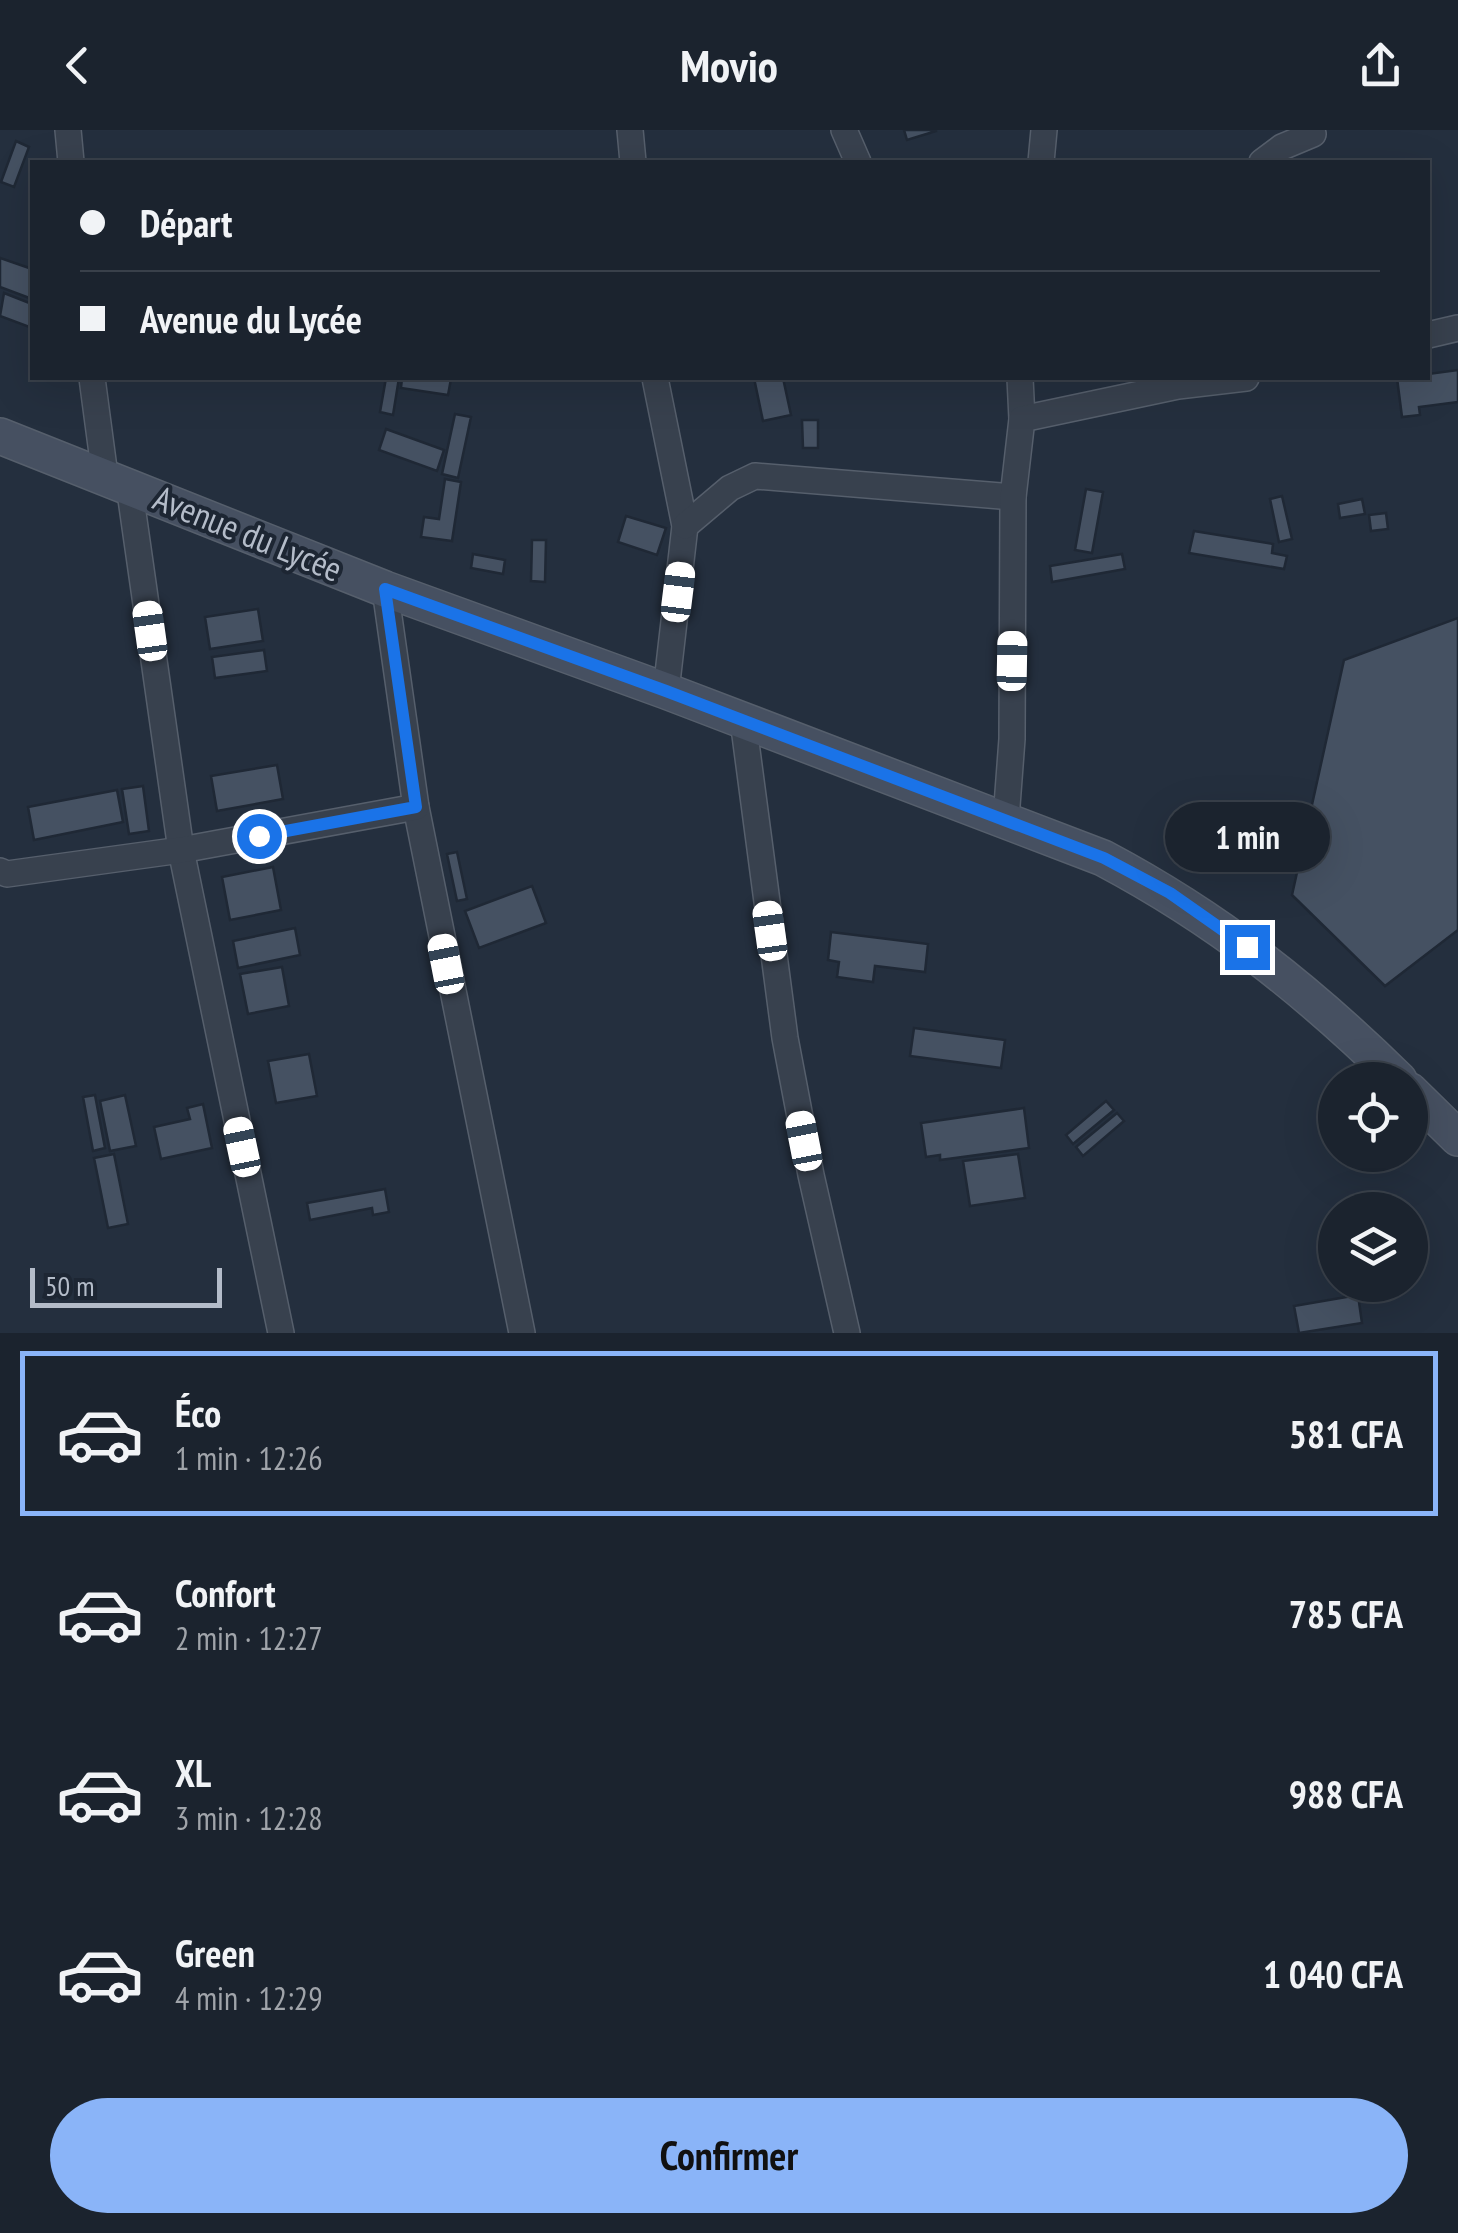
<!DOCTYPE html>
<html lang="fr">
<meta charset="utf-8">
<style>
body{margin:0;font-family:"PT Sans Narrow",sans-serif;background:#242b36;color:#f1f3f6;height:100vh;display:flex;flex-direction:column;font-size:38px;white-space:nowrap}
*{box-sizing:border-box;margin:0}
p{font-size:32px;color:#a0a4aa}
.icon{flex:none;width:55px;height:55px;fill:none;stroke:currentColor;stroke-width:2;stroke-linecap:round;stroke-linejoin:round}
.map{position:relative;height:1203px;overflow:hidden}
.sheet{display:flex;flex-direction:column;background:#1b232e;flex:1}
.sheet>*{flex:none}
.top-card{position:absolute;left:30px;top:30px;width:1400px;height:220px;border-radius:0px;box-shadow:0 10px 40px #0002,0 0 0 2px #39404a;display:grid;align-content:center;height:220px;padding:0 50px;background:#1b232e}
.controls{position:absolute;left:1318px;top:932px;display:grid;gap:20px}
.controls a{display:grid;place-items:center;width:110px;height:110px;border-radius:50%;background:#1b232e;box-shadow:0 10px 40px #0002,0 0 0 2px #39404a;font-size:50px}
.scale{position:absolute;left:30px;bottom:25px;width:192px;box-sizing:border-box;padding-left:10px;border:5px solid #b4bcc9;border-top:0;font-size:28px;line-height:35px;white-space:nowrap;color:#b4bcc9;-webkit-text-stroke:8px #1d2633;paint-order:stroke}
.end{position:absolute;width:45px;height:45px;margin:-22px;border:12px solid #1a73e8;background:#fff;box-shadow:0 0 0 5px #fff}
.from{border-radius:50%}
.bubble{position:absolute;height:70px;border-radius:35px;background:#1b232e;box-shadow:0 10px 40px #0002,0 0 0 2px #39404a;font-size:32px;font-weight:700;line-height:70px;text-align:center}
.car{position:absolute;width:30px;height:60px;margin:-30px -15px;border-radius:12px;box-shadow:0 0 8px 2px #0007;background:linear-gradient(#fff 24%,#345 0 40%,#fff 0 76%,#345 0 86%,#fff 0)}
.top-card b{display:flex;align-items:center;gap:35px;height:95px;font-size:38px}
.top-card b+b{border-top:2px solid #39404a}
.top-card i{width:25px;height:25px;background:#f1f3f6}
ul{padding:18px 0 0;list-style:none}
li{display:flex;align-items:center;gap:30px;height:165px;margin:0 20px 15px;padding:0 30px;border:5px solid transparent;border-radius:0px}
li div{flex:1}
li b{display:block;font-size:38px}
li em{font-style:normal;font-weight:700}
li.active{border-color:#8ab4f8}
li>.icon{width:90px;height:90px;stroke-width:1.5}
.action{display:flex;gap:20px;margin-top:auto;padding:20px 50px}
.action a{flex:1;height:115px;border-radius:60px;background:#8ab4f8;color:#111;font-size:40px;font-weight:700;line-height:115px;text-align:center}
header{display:flex;justify-content:space-between;align-items:center;height:130px;padding:0 50px;background:#1b232e;font-size:45px;font-weight:700}
.map>svg:first-child{display:block}
.building{fill:#455162;stroke:#1f2835;stroke-width:2.5}
.lines{fill:none;stroke-linecap:round;stroke-linejoin:round}
.street-casing{stroke:#565f6c;stroke-width:28}
.secondary-casing{stroke:#565f6c;stroke-width:38}
.street{stroke:#38414e;stroke-width:25}
.secondary{stroke:#465061;stroke-width:35}
.route{stroke:#1a73e8;stroke-width:12}
.labels{text-anchor:middle;dominant-baseline:central;stroke-width:8;stroke-linejoin:round;paint-order:stroke}
.street-label{font-size:35px;fill:#b4bcc9;stroke:#1d2633}
</style>
<header><svg class="icon" aria-label="back" viewBox="0 0 24 24"><path d="M15 5l-7 7 7 7"/></svg>Movio<svg class="icon" aria-label="share" viewBox="0 0 24 24"><path d="M12 15V3M7 8l5-5 5 5M5 13v7h14v-7"/></svg></header>
<div class="map">
<svg width="1458" height="1203" viewBox="0 0 1458 1203">
<rect width="100%" height="100%" fill="#242f3e"/>
<g class="building">
<path d="M904,0H936V1L907,10Z"/>
<path d="M16,11L29,17L14,57L1,52Z"/>
<path d="M0,128L32,139V169L0,157Z"/>
<path d="M4,163L32,174V198L0,186Z"/>
<path d="M1458,240V272L1419,277L1420,285L1402,287L1397,248H1428V244Z"/>
<path d="M386,248H399L393,285L380,282Z"/>
<path d="M402,248L451,249L448,265L401,258Z"/>
<path d="M754,248H783L791,285L763,291Z"/>
<path d="M455,284L471,287L458,348L442,344Z"/>
<path d="M802,290H818V318H803Z"/>
<path d="M386,299L444,320L437,341L379,320Z"/>
<path d="M445,349L461,352L452,411L421,407L424,387L439,389Z"/>
<path d="M1086,359L1103,362L1092,423L1075,420Z"/>
<path d="M1282,366L1292,409L1279,412L1270,369Z"/>
<path d="M1362,369L1365,384L1340,388L1338,374Z"/>
<path d="M1386,383L1388,399L1371,401L1369,385Z"/>
<path d="M626,386L666,398L657,425L618,412Z"/>
<path d="M1194,401L1273,414L1272,423L1287,426L1284,439L1189,423Z"/>
<path d="M532,410H546L545,452L531,451Z"/>
<path d="M473,424L505,430L503,444L471,438Z"/>
<path d="M1122,424L1125,439L1052,452L1050,436Z"/>
<path d="M258,479L263,511L210,519L205,487Z"/>
<path d="M1458,488V800L1385,856L1292,765L1344,530Z"/>
<path d="M264,520L267,541L215,548L212,527Z"/>
<path d="M277,635L283,669L217,681L211,646Z"/>
<path d="M143,656L149,701L129,704L122,659Z"/>
<path d="M117,660L123,692L34,710L28,677Z"/>
<path d="M457,722L467,769L457,771L447,724Z"/>
<path d="M273,737L281,780L230,790L222,747Z"/>
<path d="M532,756L546,793L479,818L465,781Z"/>
<path d="M295,798L300,825L238,838L233,811Z"/>
<path d="M831,802L928,814L925,842L875,836L873,852L837,847L839,832L828,830Z"/>
<path d="M282,837L289,876L248,884L240,844Z"/>
<path d="M914,898L1005,910L1001,938L910,926Z"/>
<path d="M309,924L317,966L276,973L268,931Z"/>
<path d="M95,965L105,1018L93,1021L83,967Z"/>
<path d="M125,965L136,1016L110,1021L100,971Z"/>
<path d="M1106,971L1114,980L1073,1014L1066,1005Z"/>
<path d="M203,974L212,1018L161,1029L154,997L190,989L187,978Z"/>
<path d="M1024,978L1029,1018L940,1030V1025L926,1027L921,993Z"/>
<path d="M1117,983L1124,991L1083,1026L1076,1017Z"/>
<path d="M114,1024L128,1094L108,1098L94,1028Z"/>
<path d="M1018,1024L1025,1068L970,1076L963,1031Z"/>
<path d="M385,1059L389,1082L373,1085L372,1078L310,1090L307,1073Z"/>
<path d="M1358,1165L1362,1193L1299,1203L1294,1176Z"/>
</g>
<g class="lines">
<g class="street-casing">
<g id="street">
<path d="M68,0L71,32"/>
<path d="M630,0L633,32"/>
<path d="M844,0L858,32"/>
<path d="M1041,32L1044,0"/>
<path d="M1262,32L1282,17L1313,4"/>
<path d="M1428,205L1458,198"/>
<path d="M92,248L105,346"/>
<path d="M655,248L685,396L666,561"/>
<path d="M1020,248L1022,289"/>
<path d="M129,355L181,720L281,1203"/>
<path d="M685,396L730,358L755,346L1013,367"/>
<path d="M385,459L416,677L522,1203"/>
<path d="M743,590L785,908L811,1045L847,1203"/>
<path d="M1006,689L1012,609L1013,367L1022,289L1178,256L1246,248"/>
<path d="M0,741L7,744L181,720L416,677"/>
</g>
</g>
<g class="secondary-casing">
<g id="secondary">
<path d="M0,306L385,459L666,561L1103,728C1218,789 1307,860 1399,950"/>
<path d="M1410,961L1458,1008"/>
</g>
</g>
<use href="#street" class="street"/>
<use href="#secondary" class="secondary"/>
</g>
<g class="lines">
<path class="route" d="M259,706L416,677L385,459L666,561L1104,728L1170,763L1247,817"/>
</g>
<g class="labels">
<g class="street-label">
<text transform="translate(248 403) rotate(22)">Avenue du Lycée</text>
</g>
</g>
</svg>
<div class="controls">
<a><svg class="icon" aria-label="locate" viewBox="0 0 24 24"><circle cx="12" cy="12" r="6"/><path d="M12 2v4M12 18v4M2 12h4M18 12h4"/></svg></a>
<a><svg class="icon" aria-label="layers" viewBox="0 0 24 24"><path d="M12 4l9 5-9 5-9-5zM3 14l9 5 9-5"/></svg></a>
</div>
<div class="scale">50 m</div>
<i class="end from" style="left:259px;top:706px"></i>
<i class="end" style="left:1247px;top:817px"></i>
<div class="bubble" style="left:1165px;top:672px;width:165px">1 min</div>
<i class="car" style="left:678px;top:462px;rotate:7deg"></i>
<i class="car" style="left:150px;top:501px;rotate:352deg"></i>
<i class="car" style="left:1012px;top:531px;rotate:1deg"></i>
<i class="car" style="left:770px;top:801px;rotate:352deg"></i>
<i class="car" style="left:446px;top:834px;rotate:349deg"></i>
<i class="car" style="left:804px;top:1011px;rotate:349deg"></i>
<i class="car" style="left:242px;top:1017px;rotate:348deg"></i>
<div class="top-card">
<b><i class="from"></i>Départ</b>
<b><i></i>Avenue du Lycée</b>
</div>
</div>
<section class="sheet">
<ul>
<li class="active"><svg class="icon" aria-label="car" viewBox="0 0 24 24"><path d="M5 17H2v-5l4-1 3-4h7l3 4 3 1v5h-3M9 17h6M6 11h13"/><circle cx="7" cy="17" r="2"/><circle cx="17" cy="17" r="2"/></svg><div><b>Éco</b><p>1 min · 12:26</p></div><em>581 CFA</em></li>
<li><svg class="icon" aria-label="car" viewBox="0 0 24 24"><path d="M5 17H2v-5l4-1 3-4h7l3 4 3 1v5h-3M9 17h6M6 11h13"/><circle cx="7" cy="17" r="2"/><circle cx="17" cy="17" r="2"/></svg><div><b>Confort</b><p>2 min · 12:27</p></div><em>785 CFA</em></li>
<li><svg class="icon" aria-label="car" viewBox="0 0 24 24"><path d="M5 17H2v-5l4-1 3-4h7l3 4 3 1v5h-3M9 17h6M6 11h13"/><circle cx="7" cy="17" r="2"/><circle cx="17" cy="17" r="2"/></svg><div><b>XL</b><p>3 min · 12:28</p></div><em>988 CFA</em></li>
<li><svg class="icon" aria-label="car" viewBox="0 0 24 24"><path d="M5 17H2v-5l4-1 3-4h7l3 4 3 1v5h-3M9 17h6M6 11h13"/><circle cx="7" cy="17" r="2"/><circle cx="17" cy="17" r="2"/></svg><div><b>Green</b><p>4 min · 12:29</p></div><em>1 040 CFA</em></li>
</ul>
<div class="action"><a>Confirmer</a></div>
</section>
